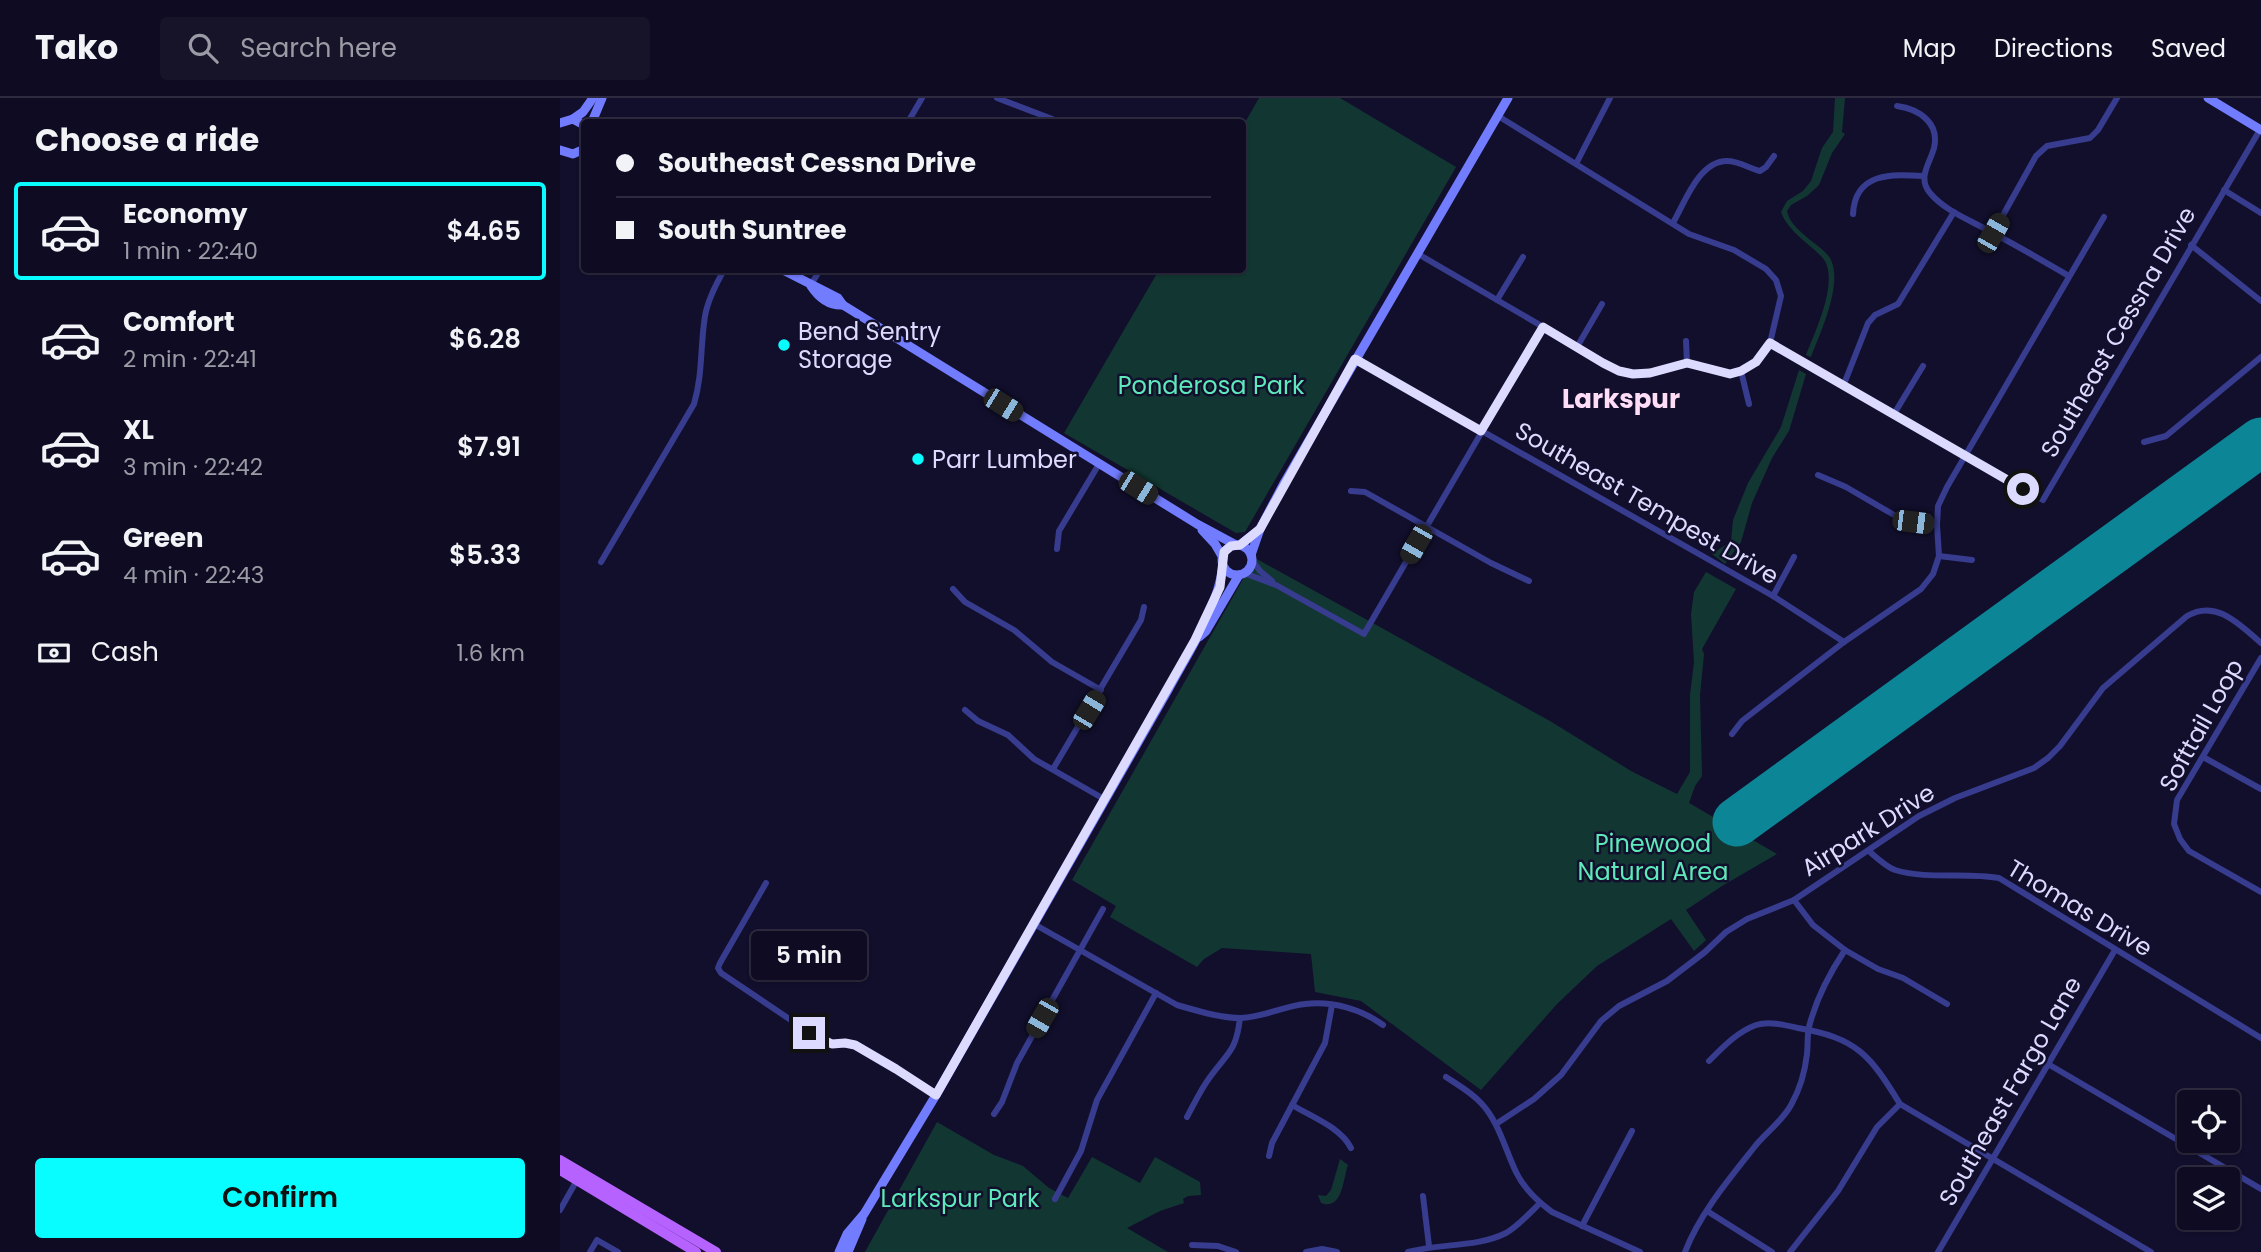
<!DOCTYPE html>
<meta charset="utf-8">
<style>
body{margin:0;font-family:Poppins,sans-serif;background:#17142a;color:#f1f3f6;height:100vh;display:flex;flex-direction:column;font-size:26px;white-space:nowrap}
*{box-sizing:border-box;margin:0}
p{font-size:23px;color:#9b9ba5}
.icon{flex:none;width:38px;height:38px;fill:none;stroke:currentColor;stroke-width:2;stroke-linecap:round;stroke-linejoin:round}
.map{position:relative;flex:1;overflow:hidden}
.details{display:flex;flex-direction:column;background:#0e0b22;width:560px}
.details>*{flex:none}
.top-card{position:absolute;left:21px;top:21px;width:665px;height:154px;border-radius:7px;box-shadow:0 2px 5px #0004,0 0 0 2px #2e2b40;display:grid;align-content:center;height:154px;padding:0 35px;background:#0e0b22}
.tools{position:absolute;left:1617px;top:992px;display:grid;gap:14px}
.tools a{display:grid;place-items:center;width:63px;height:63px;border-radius:7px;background:#0e0b22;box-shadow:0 2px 5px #0004,0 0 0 2px #2e2b40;font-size:35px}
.end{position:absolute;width:32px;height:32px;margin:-16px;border:9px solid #dcdbff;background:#111;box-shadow:0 0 0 4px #111}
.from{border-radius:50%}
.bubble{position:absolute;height:49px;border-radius:7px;background:#0e0b22;box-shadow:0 2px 5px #0004,0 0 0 2px #2e2b40;font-size:23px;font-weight:600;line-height:49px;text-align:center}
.car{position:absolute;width:21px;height:42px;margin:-21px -10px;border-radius:9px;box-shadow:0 0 5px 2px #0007;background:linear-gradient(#222 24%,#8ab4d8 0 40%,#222 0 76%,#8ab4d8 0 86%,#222 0)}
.top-card b{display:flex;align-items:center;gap:24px;height:66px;font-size:26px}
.top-card b+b{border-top:2px solid #2e2b40}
.top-card i{width:18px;height:18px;background:#f1f3f6}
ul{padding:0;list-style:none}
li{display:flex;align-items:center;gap:21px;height:98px;margin:0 14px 10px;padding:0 21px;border:4px solid transparent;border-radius:7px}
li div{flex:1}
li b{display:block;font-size:26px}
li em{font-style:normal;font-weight:600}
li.on{border-color:#07fdff}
li>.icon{width:63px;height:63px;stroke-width:1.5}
h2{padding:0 35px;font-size:32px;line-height:84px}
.pay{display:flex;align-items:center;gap:18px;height:77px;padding:0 35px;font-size:26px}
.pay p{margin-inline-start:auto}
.cta{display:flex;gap:14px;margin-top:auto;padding:14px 35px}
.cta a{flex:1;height:80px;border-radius:7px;background:#07fdff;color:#111;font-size:28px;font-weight:600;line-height:80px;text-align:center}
header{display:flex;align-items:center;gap:42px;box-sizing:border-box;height:98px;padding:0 35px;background:#0e0b22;border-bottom:2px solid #2e2b40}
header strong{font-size:33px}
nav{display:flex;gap:38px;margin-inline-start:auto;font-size:24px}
.search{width:490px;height:63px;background:#17142a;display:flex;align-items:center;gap:18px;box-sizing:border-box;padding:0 24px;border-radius:7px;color:#9b9ba5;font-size:26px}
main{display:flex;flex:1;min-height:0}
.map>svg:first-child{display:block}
.green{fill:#123732}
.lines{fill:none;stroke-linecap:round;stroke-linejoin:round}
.runway{stroke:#0c8696;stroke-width:49}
.street{stroke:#373c8f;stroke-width:6}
.secondary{stroke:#727cff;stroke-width:9}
.primary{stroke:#b662ff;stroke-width:10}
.route{stroke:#dcdbff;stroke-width:9}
.poi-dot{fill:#07fdff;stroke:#120f2d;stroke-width:2.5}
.labels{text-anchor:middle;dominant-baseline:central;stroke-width:5;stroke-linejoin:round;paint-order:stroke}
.poi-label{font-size:24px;fill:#dcdbff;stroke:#120f2d;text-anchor:start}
.street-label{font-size:24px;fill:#dcdbff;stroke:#120f2d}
.park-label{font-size:24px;fill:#5de9b9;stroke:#120f2d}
.neighbourhood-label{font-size:26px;font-weight:bold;fill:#ffddf6;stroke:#120f2d}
</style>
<header>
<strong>Tako</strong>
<div class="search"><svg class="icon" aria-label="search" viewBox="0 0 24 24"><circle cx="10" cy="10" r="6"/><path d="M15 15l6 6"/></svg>Search here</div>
<nav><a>Map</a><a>Directions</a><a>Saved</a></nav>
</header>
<main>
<section class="details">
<h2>Choose a ride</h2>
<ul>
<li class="on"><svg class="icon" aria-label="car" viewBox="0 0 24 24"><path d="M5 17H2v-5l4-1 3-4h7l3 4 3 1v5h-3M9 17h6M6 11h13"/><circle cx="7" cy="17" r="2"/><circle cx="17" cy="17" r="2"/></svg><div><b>Economy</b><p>1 min · 22:40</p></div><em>$4.65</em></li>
<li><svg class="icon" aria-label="car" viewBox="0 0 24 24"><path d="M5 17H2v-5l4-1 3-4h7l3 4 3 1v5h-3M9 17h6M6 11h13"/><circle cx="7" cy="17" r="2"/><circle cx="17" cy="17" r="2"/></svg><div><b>Comfort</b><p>2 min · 22:41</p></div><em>$6.28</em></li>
<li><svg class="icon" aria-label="car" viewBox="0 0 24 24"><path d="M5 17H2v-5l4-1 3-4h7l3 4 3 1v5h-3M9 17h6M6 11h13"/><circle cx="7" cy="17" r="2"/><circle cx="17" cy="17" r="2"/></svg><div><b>XL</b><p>3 min · 22:42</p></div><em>$7.91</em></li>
<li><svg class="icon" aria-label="car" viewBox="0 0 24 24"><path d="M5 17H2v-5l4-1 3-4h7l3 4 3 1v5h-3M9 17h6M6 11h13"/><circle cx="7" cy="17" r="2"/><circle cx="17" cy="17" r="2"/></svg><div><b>Green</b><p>4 min · 22:43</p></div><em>$5.33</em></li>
</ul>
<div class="pay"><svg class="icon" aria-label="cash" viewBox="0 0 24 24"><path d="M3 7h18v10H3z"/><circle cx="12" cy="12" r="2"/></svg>Cash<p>1.6 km</p></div>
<div class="cta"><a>Confirm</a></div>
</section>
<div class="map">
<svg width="1701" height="1154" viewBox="0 0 1701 1154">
<rect width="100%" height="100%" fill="#120f2d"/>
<g class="green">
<path d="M699,0H780L896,69L685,434L676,435L504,335L599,172H682L683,28Z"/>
<path d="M1275,0H1285L1282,34L1285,36L1272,55L1259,87L1247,98L1231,107L1227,113C1229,125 1241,134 1250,142C1257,147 1265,153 1270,160C1284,185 1260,235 1251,259L1246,257C1255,234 1282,178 1261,158C1246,143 1228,133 1221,114L1227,103L1243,93L1251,83L1262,50L1273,34Z"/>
<path d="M1239,272L1246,276L1229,333L1212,360L1192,405L1181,444L1165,466L1152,456L1171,443L1173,422L1188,385L1221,329Z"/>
<path d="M695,460L990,623L1071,673L1117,696L1130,674V597L1134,564L1131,516L1134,494L1146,474L1176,491L1142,551L1144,556L1140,597L1142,678L1135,688L1129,705L1217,756L1162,788L1126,812L1146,842L1134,853L1111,821L1037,868L997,906L921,992L801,903L755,894L751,856L662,850L644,861L637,869L550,819L556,808L512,782Z"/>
<path d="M377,1024L434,1057L463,1068L489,1090L508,1100L532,1059L580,1085L595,1059L640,1084L641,1097L628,1098L623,1101L624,1105L600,1113L567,1130L608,1154H305Z"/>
<path d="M780,1061L788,1067C783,1080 783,1113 761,1105L758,1097L766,1098L771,1092Z"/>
</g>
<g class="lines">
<path class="runway" d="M1177,724L1701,344"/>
<g class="street">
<path d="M437,0L500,24"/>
<path d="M1337,8C1359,11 1380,25 1374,50C1370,65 1357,80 1370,95C1385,113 1410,122 1429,133C1456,147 1483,163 1509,178"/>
<path d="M348,24L362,0"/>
<path d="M1017,64L1050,0"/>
<path d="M1664,92L1701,115"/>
<path d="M1293,116C1295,74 1332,76 1364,78"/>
<path d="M1113,125C1125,104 1139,63 1167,63C1178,63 1189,70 1200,73L1206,69L1214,58"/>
<path d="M1433,135L1476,58L1487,48L1530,40L1538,32L1557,0"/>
<path d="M1631,147L1701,203"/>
<path d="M858,156L1059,273L1073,276L1090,275L1127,265L1169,276L1181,273L1196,264L1210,245L1221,198L1216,182L1206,171L1174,152L1129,136L938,18"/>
<path d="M250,188L260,172"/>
<path d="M937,202L963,159"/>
<path d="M1126,243L1127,265"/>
<path d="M1210,245L1483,402L1701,30"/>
<path d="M1017,249L1042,206"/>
<path d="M795,261L1213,498L1284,544"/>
<path d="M1181,273L1189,306"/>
<path d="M1284,286L1308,225L1315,217L1338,206L1394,114"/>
<path d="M1334,316L1363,268"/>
<path d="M1584,344L1606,338L1701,259"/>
<path d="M1258,377L1286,389L1334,417L1353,424L1377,427"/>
<path d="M791,393L805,394L931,465L969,483"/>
<path d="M497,451L499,433L539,366"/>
<path d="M1379,458L1412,462"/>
<path d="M692,462L700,473L712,483"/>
<path d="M41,464L134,306C143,275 140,249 145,218C148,201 156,186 164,172"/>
<path d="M684,475L716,487L804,536L983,229"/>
<path d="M393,491L405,504L454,532L492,564L541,592"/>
<path d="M1213,498L1234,459"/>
<path d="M1701,560L1617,702L1614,726L1620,741L1629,753L1701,794"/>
<path d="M405,612L418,623L448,637L474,661L544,701"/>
<path d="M1172,636L1182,623L1284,544L1361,491L1373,476L1379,458L1377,427L1378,408L1387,389L1544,119"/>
<path d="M1643,659L1701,691"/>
<path d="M493,671L581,522L584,509"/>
<path d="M1309,753C1317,760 1325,768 1335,772C1368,782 1405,774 1439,780L1701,940"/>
<path d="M206,785L160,865L158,870L161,875L262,943C274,947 284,943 295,948C324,960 349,980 376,997"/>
<path d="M1234,802L1253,827L1285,852L1318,871L1343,880L1387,906"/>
<path d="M474,826L617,907C638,913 660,920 681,920C704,919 724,908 745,906C773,903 801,911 823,927"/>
<path d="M1149,963C1163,949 1177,934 1196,927C1209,923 1225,927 1238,930C1297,940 1310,957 1340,1006L1591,1154"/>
<path d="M1488,966L1701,1091"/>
<path d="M886,979C898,987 911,994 921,1005C939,1024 945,1051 956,1074C964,1091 977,1103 992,1114L1080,1154"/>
<path d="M732,1007C752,1019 780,1029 791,1050"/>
<path d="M434,1016L442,1004L457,965L543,811"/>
<path d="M627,1019C634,1006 641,991 650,979C668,954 676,954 680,920"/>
<path d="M936,1026L974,1001L1001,977L1041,923L1059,908L1107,883L1145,854L1166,834L1187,821L1234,802L1359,718L1395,700L1474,670L1488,660L1500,648L1543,590L1627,518C1656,501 1679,526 1701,545"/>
<path d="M709,1058L712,1045L765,945L772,907"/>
<path d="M863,1098L869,1148"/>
<path d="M495,1101L521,1053L537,1002L596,895"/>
<path d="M0,1112L17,1082"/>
<path d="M1147,1113L1212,1154"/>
<path d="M1022,1128L1072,1033"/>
<path d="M632,1147L658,1148L676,1154"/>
<path d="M30,1154L37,1142L58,1154"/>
<path d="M746,1154L762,1151L777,1154"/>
<path d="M848,1154C880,1145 916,1150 946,1135C958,1128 970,1115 980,1105"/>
<path d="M1125,1154C1140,1115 1170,1080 1196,1047C1207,1034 1223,1022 1231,1007C1240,991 1245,974 1247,956C1248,947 1247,938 1249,929C1256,901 1269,876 1285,852"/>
<path d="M1230,1154L1278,1093L1317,1029L1340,1006"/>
<path d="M1378,1154L1555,852"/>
</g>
<g class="secondary">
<path d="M1648,0L1701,32"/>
<path d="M13,21L23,14L33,0"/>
<path d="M32,24L42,0"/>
<path d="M0,25L13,21L24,27"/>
<path d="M0,52L13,56L24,51"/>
<path d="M223,172L278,200L283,207L637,426L676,447"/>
<path d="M251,188C259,200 269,208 283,207"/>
<path d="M642,432L655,446L662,458"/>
<circle cx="677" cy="462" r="15"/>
<path d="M680,447L700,431"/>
<path d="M691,457L700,431L723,387L948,0"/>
<path d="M639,539L646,533L679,477"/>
<path d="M279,1154L287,1136L304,1116L376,997L608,592C629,553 657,512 663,468"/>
<path d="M288,1154L302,1121"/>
</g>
<g class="primary">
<path d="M0,1062L156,1154"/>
<path d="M0,1072L136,1154"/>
</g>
</g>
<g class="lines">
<path class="route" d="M249,935L272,946L285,945L295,947L336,971L376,997L635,542L660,489L664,454L671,448L680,447L700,431L795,261L921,333L983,229L1043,265L1059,273L1073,276L1090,275L1127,265L1170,276L1181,273L1196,264L1210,245L1463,391"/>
</g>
<g class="poi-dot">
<circle cx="224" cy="247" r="7"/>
<circle cx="358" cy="361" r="7"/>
</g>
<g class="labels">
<g class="poi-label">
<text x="238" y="233">Bend Sentry<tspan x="238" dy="28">Storage</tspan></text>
<text x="372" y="361">Parr Lumber</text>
</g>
<g class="street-label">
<text transform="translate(1558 234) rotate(-60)">Southeast Cessna Drive</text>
<text transform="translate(1087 405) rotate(30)">Southeast Tempest Drive</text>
<text transform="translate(1641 627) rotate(-61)">Softtail Loop</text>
<text transform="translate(1308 732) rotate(-32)">Airpark Drive</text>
<text transform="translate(1520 810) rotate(31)">Thomas Drive</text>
<text transform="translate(1450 993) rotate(-60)">Southeast Fargo Lane</text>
</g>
<g class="park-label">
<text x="651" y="287">Ponderosa Park</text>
<text x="1093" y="745">Pinewood<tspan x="1093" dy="28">Natural Area</tspan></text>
<text x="400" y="1100">Larkspur Park</text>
</g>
<g class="neighbourhood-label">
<text x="1061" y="301">Larkspur</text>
</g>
</g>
</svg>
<div class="tools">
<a><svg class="icon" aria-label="locate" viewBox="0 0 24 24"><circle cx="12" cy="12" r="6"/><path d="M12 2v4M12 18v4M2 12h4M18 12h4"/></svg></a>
<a><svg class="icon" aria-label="layers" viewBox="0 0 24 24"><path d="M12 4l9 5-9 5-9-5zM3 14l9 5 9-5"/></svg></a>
</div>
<i class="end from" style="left:1463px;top:391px"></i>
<i class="end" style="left:249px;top:935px"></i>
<div class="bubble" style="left:191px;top:833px;width:116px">5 min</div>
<i class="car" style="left:1433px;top:135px;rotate:30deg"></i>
<i class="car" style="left:443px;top:307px;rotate:122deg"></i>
<i class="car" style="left:578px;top:390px;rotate:122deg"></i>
<i class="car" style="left:1353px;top:424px;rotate:97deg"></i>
<i class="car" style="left:856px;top:446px;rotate:210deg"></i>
<i class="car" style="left:529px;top:612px;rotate:31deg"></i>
<i class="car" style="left:482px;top:920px;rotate:210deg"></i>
<div class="top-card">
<b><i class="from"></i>Southeast Cessna Drive</b>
<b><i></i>South Suntree</b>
</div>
</div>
</main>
